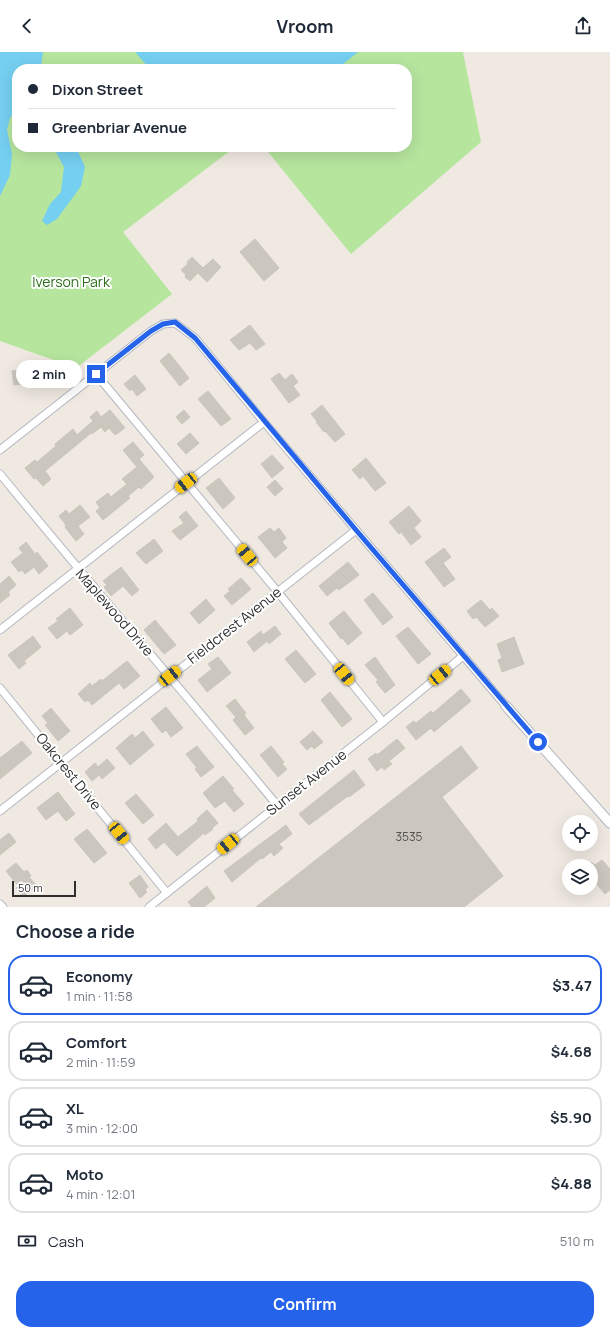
<!DOCTYPE html>
<meta charset="utf-8">
<style>
body{margin:0;font-family:Manrope,sans-serif;background:#f2f2f3;color:#1f2937;height:100vh;display:flex;flex-direction:column;font-size:15px;white-space:nowrap}
*{box-sizing:border-box;margin:0}
p{font-size:13px;color:#747a83}
.icon{flex:none;width:22px;height:22px;fill:none;stroke:currentColor;stroke-width:2;stroke-linecap:round;stroke-linejoin:round}
.map{position:relative;height:855px;overflow:hidden}
.side{display:flex;flex-direction:column;background:#fff;flex:1}
.side>*{flex:none}
.top-card{position:absolute;left:12px;top:12px;width:400px;height:88px;border-radius:16px;box-shadow:0 4px 16px #0002;display:grid;align-content:center;height:88px;padding:0 16px;background:#fff}
.controls{position:absolute;left:562px;top:763px;display:grid;gap:8px}
.controls a{display:grid;place-items:center;width:36px;height:36px;border-radius:50%;background:#fff;box-shadow:0 4px 16px #0002;font-size:20px}
.scale{position:absolute;left:12px;bottom:10px;width:64px;box-sizing:border-box;padding-left:4px;border:2px solid #2e2e2e;border-top:0;font-size:11px;line-height:14px;white-space:nowrap;color:#2e2e2e;-webkit-text-stroke:3px #fff;paint-order:stroke}
.end{position:absolute;width:18px;height:18px;margin:-9px;border:5px solid #2563eb;background:#fff;box-shadow:0 0 0 2px #fff}
.from{border-radius:50%}
.bubble{position:absolute;height:28px;border-radius:14px;background:#fff;box-shadow:0 4px 16px #0002;font-size:13px;font-weight:700;line-height:28px;text-align:center}
.car{position:absolute;width:12px;height:24px;margin:-12px -6px;border-radius:5px;box-shadow:0 0 3px 1px #0007;background:linear-gradient(#f5c518 24%,#345 0 40%,#f5c518 0 76%,#345 0 86%,#f5c518 0)}
.top-card b{display:flex;align-items:center;gap:14px;height:38px;font-size:15px}
.top-card b+b{border-top:1px solid #e0e1e3}
.top-card i{width:10px;height:10px;background:#1f2937}
ul{padding:0;list-style:none}
li{display:flex;align-items:center;gap:12px;height:60px;margin:0 8px 6px;padding:0 8px;border:2px solid #e0e1e3;border-radius:16px}
li div{flex:1}
li b{display:block;font-size:15px}
li em{font-style:normal;font-weight:700}
li.on{border-color:#2563eb}
li>.icon{width:36px;height:36px;stroke-width:1.5}
h2{padding:0 16px;font-size:18px;line-height:48px}
.pay{display:flex;align-items:center;gap:10px;height:44px;padding:0 16px;font-size:15px}
.pay p{margin-inline-start:auto}
.action{display:flex;gap:8px;margin-top:auto;padding:8px 16px}
.action a{flex:1;height:46px;border-radius:16px;background:#2563eb;color:#fff;font-size:16px;font-weight:700;line-height:46px;text-align:center}
header{display:flex;justify-content:space-between;align-items:center;height:52px;padding:0 16px;background:#fff;font-size:18px;font-weight:700}
.map>svg:first-child{display:block}
.green{fill:#b6e59e}
.water{fill:#75cff0}
.building{fill:#cbc7bf;stroke:#cbc5ba}
.lines{fill:none;stroke-linecap:round;stroke-linejoin:round}
.minor-casing{stroke:#b4b7c1;stroke-width:9}
.tertiary-casing{stroke:#b4b7c1;stroke-width:11}
.minor{stroke:#fff;stroke-width:7}
.tertiary{stroke:#fff;stroke-width:9}
.route{stroke:#2563eb;stroke-width:5}
.labels{text-anchor:middle;dominant-baseline:central;stroke-width:4;stroke-linejoin:round;paint-order:stroke}
.number-label{font-size:12px;fill:#555452}
.park-label{font-size:14px;fill:#2c6e1b;stroke:#fff}
.street-label{font-size:14px;fill:#2e2e2e;stroke:#fff}
</style>
<header><svg class="icon" aria-label="back" viewBox="0 0 24 24"><path d="M15 5l-7 7 7 7"/></svg>Vroom<svg class="icon" aria-label="share" viewBox="0 0 24 24"><path d="M12 15V3M7 8l5-5 5 5M5 13v7h14v-7"/></svg></header>
<div class="map">
<svg width="610" height="855" viewBox="0 0 610 855">
<rect width="100%" height="100%" fill="#efe9e1"/>
<path class="green" d="M0,0H463L481,90L351,202L264,95H407V17H17V95H235L123,180L172,242L76,316L0,289Z"/>
<g class="water">
<path d="M0,0H43L41,14L40,17H17V65L13,62L10,66L7,78L12,102L10,123L0,144Z"/>
<path d="M135,0H358L342,13L331,17H286L265,12L254,17H150Z"/>
<path d="M53,95H76L85,115L81,134L57,167L47,173L42,169L50,152L61,140L64,115Z"/>
</g>
<g class="building">
<path d="M255,187L279,216L264,229L240,200Z"/>
<path d="M192,205L203,216L213,207L221,215L207,230L198,221L190,229L185,225L186,223L181,218L188,212L187,210Z"/>
<path d="M250,273L265,292L256,298L250,291L239,298L230,288Z"/>
<path d="M169,301L189,326L180,334L160,309Z"/>
<path d="M28,313L29,317L54,313L56,324L50,325L51,329L41,331V327L23,330V332L14,333L12,319L22,318L21,314Z"/>
<path d="M279,321L285,328L292,322L298,330L293,334L300,343L289,351L271,327Z"/>
<path d="M135,323L146,337L137,344L132,337L130,339L124,332Z"/>
<path d="M208,339L231,367L221,374L198,347Z"/>
<path d="M322,353L345,382L335,390L325,379L324,380L316,370L317,369L311,362Z"/>
<path d="M110,358L125,376L115,383L109,376L105,380L101,375L92,382L91,381L45,419L51,427L43,434L36,426L34,427L25,416L35,408L37,410L56,394L55,392L73,377L77,383L93,369L90,365L97,359L101,365Z"/>
<path d="M184,358L190,365L182,372L176,365Z"/>
<path d="M190,381L199,391L186,402L177,392Z"/>
<path d="M133,390L144,403L139,407L154,425L141,437L139,435L128,444L130,446L103,468L96,459L100,456L96,450L108,441L111,445L127,432L122,427L137,415L123,398Z"/>
<path d="M272,403L284,416L272,426L261,412Z"/>
<path d="M366,406L386,431L375,439L363,424L360,427L352,418Z"/>
<path d="M219,426L235,446L223,457L206,436Z"/>
<path d="M275,428L283,437L275,444L267,435Z"/>
<path d="M80,453L90,465L78,474L84,482L76,489L65,475L66,473L59,464L66,458L69,462Z"/>
<path d="M409,454L421,469L414,476L421,485L411,493L401,480L399,482L389,470Z"/>
<path d="M186,459L198,474L180,488L172,479L184,471L179,465Z"/>
<path d="M270,476L274,480L279,476L286,486L282,490L287,496L275,506L258,485Z"/>
<path d="M154,487L163,499L146,512L136,501Z"/>
<path d="M26,490L35,502L37,500L48,514L39,522L34,515L25,522L22,518L19,520L11,510L23,501L19,496Z"/>
<path d="M444,496L451,505L443,511L455,527L444,535L425,510Z"/>
<path d="M348,510L359,523L339,538L337,536L327,544L319,534Z"/>
<path d="M121,515L139,538L132,544L123,534L111,544L104,535L107,533L103,529Z"/>
<path d="M9,524L16,533L8,540L10,543L0,551V532Z"/>
<path d="M241,526L251,537L232,553L224,544L230,539L228,537Z"/>
<path d="M373,541L393,565L383,573L364,548Z"/>
<path d="M206,547L215,558L199,572L190,561Z"/>
<path d="M481,548L490,558L492,556L499,564L485,575L476,565L473,567L467,559Z"/>
<path d="M70,556L83,573L70,583L67,579L57,587L48,576L58,569L56,567Z"/>
<path d="M344,559L362,581L348,593L342,586L341,587L329,571Z"/>
<path d="M155,568L176,593L164,602L144,578Z"/>
<path d="M275,574L281,582L269,592L267,589L254,600L247,590L261,579L263,583Z"/>
<path d="M408,575L431,602L418,612L396,584Z"/>
<path d="M33,584L41,595L24,609L26,611L19,617L8,603Z"/>
<path d="M514,585L524,612L502,620L498,608L502,606L497,592Z"/>
<path d="M296,598L316,622L305,631L285,607Z"/>
<path d="M218,605L231,621L207,640L198,628L212,617L208,612Z"/>
<path d="M375,605L395,633L385,641L376,630L378,628L365,613Z"/>
<path d="M127,609L140,624L124,637L119,631L92,653L88,648L85,650L78,642L90,631L92,634L101,627L102,629Z"/>
<path d="M461,637L471,649L434,680L431,676L416,688L406,675L414,669L416,671L431,659L433,661Z"/>
<path d="M330,640L352,667L342,675L321,648Z"/>
<path d="M235,647L246,661L244,663L254,676L245,683L233,668L236,665L226,654Z"/>
<path d="M166,655L183,676L171,685L166,678L162,681L151,667Z"/>
<path d="M51,656L70,679L58,689L45,673L48,671L42,664Z"/>
<path d="M143,679L154,693L130,713L116,696L132,682L135,686Z"/>
<path d="M313,679L323,690L314,697L312,694L307,698L300,690Z"/>
<path d="M397,687L405,696L389,709L392,712L384,718L382,715L377,719L368,707L376,701L377,703Z"/>
<path d="M22,689L32,701L0,727V706Z"/>
<path d="M197,694L214,715L201,725L195,717L197,716L186,702Z"/>
<path d="M271,694L284,710L282,712L287,717L278,725L260,703Z"/>
<path d="M461,694L478,716L442,745L503,824L464,855H256Z"/>
<path d="M107,707L115,716L102,727L99,723L92,729L85,720L95,711L98,715Z"/>
<path d="M354,718L365,733L349,745L348,744L309,773L299,762Z"/>
<path d="M223,724L234,737L232,738L244,752L234,760L225,749L215,756L203,741Z"/>
<path d="M58,740L75,762L66,769L58,759L46,768L37,756Z"/>
<path d="M136,742L154,763L143,772L125,751Z"/>
<path d="M207,758L218,771L212,776L213,777L205,783L204,781L177,804L164,790L156,797L148,787L166,771L178,785L198,769L197,767Z"/>
<path d="M286,773L292,782L279,792L283,796L274,804L271,800L262,807L261,806L232,830L224,819Z"/>
<path d="M87,777L107,801L94,811L74,787Z"/>
<path d="M9,781L16,790L0,803V788Z"/>
<path d="M602,808L610,817V838L605,842L591,825V810L595,813Z"/>
<path d="M16,811L24,820L27,818L31,824L29,825L37,834L23,845L16,836L18,834L6,819Z"/>
<path d="M140,823L148,835L145,838L147,840L140,846L129,831Z"/>
<path d="M207,834L215,846L204,855H192L188,850Z"/>
</g>
<g class="lines">
<g class="minor-casing">
<g id="minor">
<path d="M96,322L277,539L383,670"/>
<path d="M0,398L151,279L163,272L175,271L195,286L264,370L506,654"/>
<path d="M0,422C91,533 185,642 277,753"/>
<path d="M0,578L264,370"/>
<path d="M0,636L167,841"/>
<path d="M0,759L356,478"/>
<path d="M0,852L3,855"/>
<path d="M149,855L383,670L463,604"/>
</g>
</g>
<g class="tertiary-casing">
<path id="tertiary" d="M506,654L610,771"/>
</g>
<use href="#minor" class="minor"/>
<use href="#tertiary" class="tertiary"/>
</g>
<g class="lines">
<path class="route" d="M96,322L151,279L163,272L175,270L195,286L356,478L538,690"/>
</g>
<g class="labels">
<g class="number-label">
<text x="409" y="784">3535</text>
</g>
<g class="park-label">
<text x="71" y="229">Iverson Park</text>
</g>
<g class="street-label">
<text transform="translate(115 560) rotate(49)">Maplewood Drive</text>
<text transform="translate(234 573) rotate(-38)">Fieldcrest Avenue</text>
<text transform="translate(69 719) rotate(51)">Oakcrest Drive</text>
<text transform="translate(306 730) rotate(-38)">Sunset Avenue</text>
</g>
</g>
</svg>
<div class="controls">
<a><svg class="icon" aria-label="locate" viewBox="0 0 24 24"><circle cx="12" cy="12" r="6"/><path d="M12 2v4M12 18v4M2 12h4M18 12h4"/></svg></a>
<a><svg class="icon" aria-label="layers" viewBox="0 0 24 24"><path d="M12 4l9 5-9 5-9-5zM3 14l9 5 9-5"/></svg></a>
</div>
<div class="scale">50 m</div>
<i class="end from" style="left:538px;top:690px"></i>
<i class="end" style="left:96px;top:322px"></i>
<div class="bubble" style="left:16px;top:308px;width:66px">2 min</div>
<i class="car" style="left:186px;top:431px;rotate:232deg"></i>
<i class="car" style="left:247px;top:503px;rotate:320deg"></i>
<i class="car" style="left:344px;top:622px;rotate:141deg"></i>
<i class="car" style="left:440px;top:623px;rotate:51deg"></i>
<i class="car" style="left:170px;top:624px;rotate:52deg"></i>
<i class="car" style="left:119px;top:781px;rotate:141deg"></i>
<i class="car" style="left:228px;top:792px;rotate:231deg"></i>
<div class="top-card">
<b><i class="from"></i>Dixon Street</b>
<b><i></i>Greenbriar Avenue</b>
</div>
</div>
<section class="side">
<h2>Choose a ride</h2>
<ul>
<li class="on"><svg class="icon" aria-label="car" viewBox="0 0 24 24"><path d="M5 17H2v-5l4-1 3-4h7l3 4 3 1v5h-3M9 17h6M6 11h13"/><circle cx="7" cy="17" r="2"/><circle cx="17" cy="17" r="2"/></svg><div><b>Economy</b><p>1 min · 11:58</p></div><em>$3.47</em></li>
<li><svg class="icon" aria-label="car" viewBox="0 0 24 24"><path d="M5 17H2v-5l4-1 3-4h7l3 4 3 1v5h-3M9 17h6M6 11h13"/><circle cx="7" cy="17" r="2"/><circle cx="17" cy="17" r="2"/></svg><div><b>Comfort</b><p>2 min · 11:59</p></div><em>$4.68</em></li>
<li><svg class="icon" aria-label="car" viewBox="0 0 24 24"><path d="M5 17H2v-5l4-1 3-4h7l3 4 3 1v5h-3M9 17h6M6 11h13"/><circle cx="7" cy="17" r="2"/><circle cx="17" cy="17" r="2"/></svg><div><b>XL</b><p>3 min · 12:00</p></div><em>$5.90</em></li>
<li><svg class="icon" aria-label="car" viewBox="0 0 24 24"><path d="M5 17H2v-5l4-1 3-4h7l3 4 3 1v5h-3M9 17h6M6 11h13"/><circle cx="7" cy="17" r="2"/><circle cx="17" cy="17" r="2"/></svg><div><b>Moto</b><p>4 min · 12:01</p></div><em>$4.88</em></li>
</ul>
<div class="pay"><svg class="icon" aria-label="cash" viewBox="0 0 24 24"><path d="M3 7h18v10H3z"/><circle cx="12" cy="12" r="2"/></svg>Cash<p>510 m</p></div>
<div class="action"><a>Confirm</a></div>
</section>
